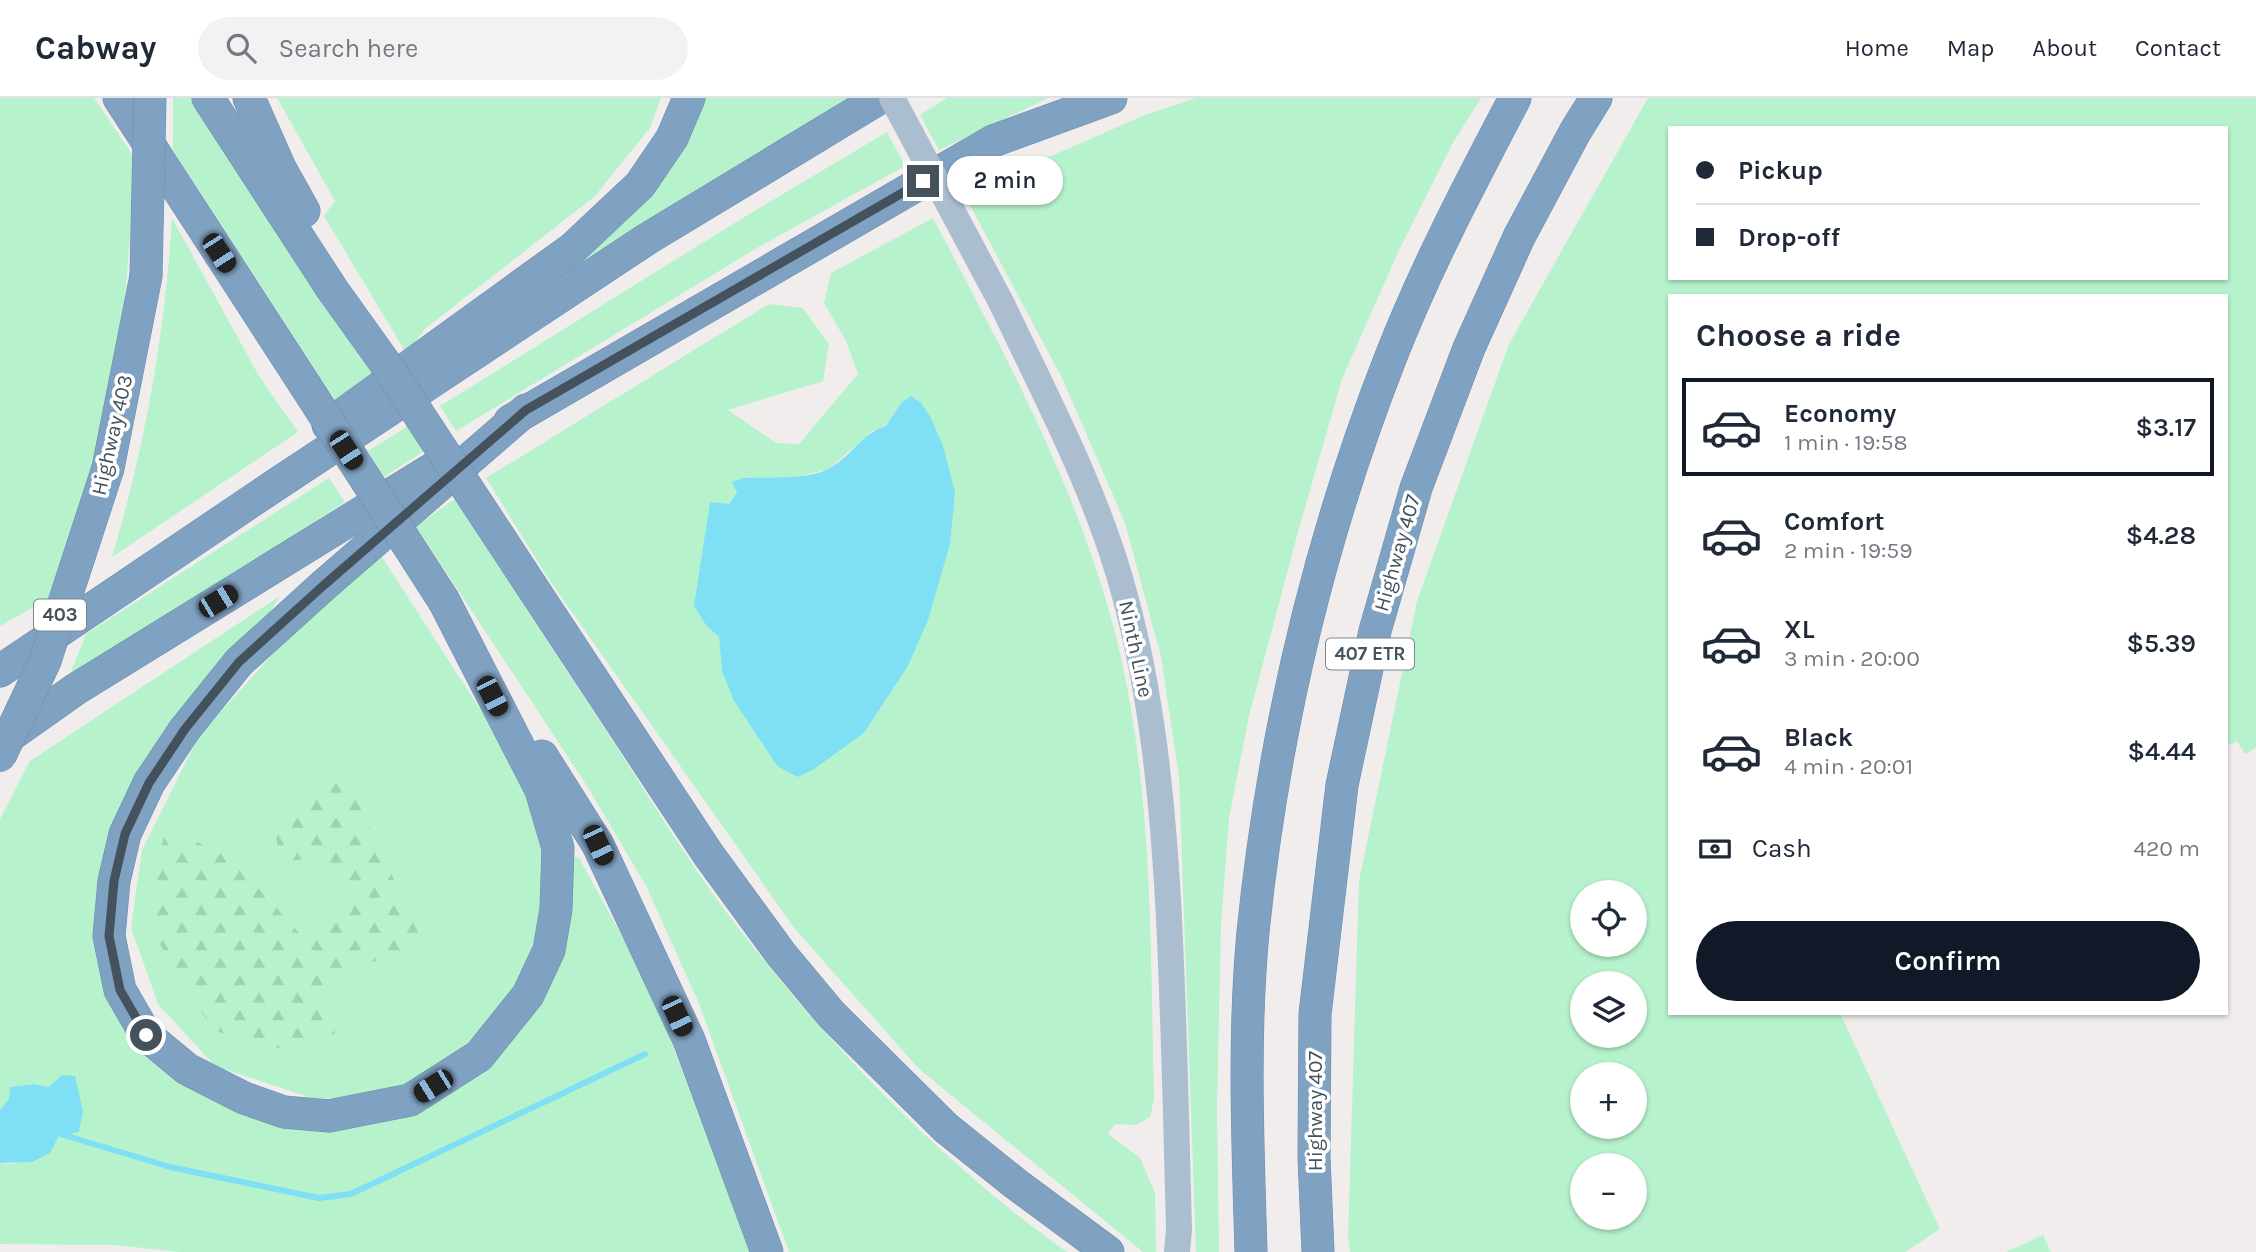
<!DOCTYPE html>
<meta charset="utf-8">
<style>
body{margin:0;font-family:Karla,sans-serif;background:#f2f2f3;color:#1f2937;height:100vh;display:flex;flex-direction:column;font-size:26px;white-space:nowrap}
*{box-sizing:border-box;margin:0}
p{font-size:23px;color:#747a83}
.icon{flex:none;width:38px;height:38px;fill:none;stroke:currentColor;stroke-width:2;stroke-linecap:round;stroke-linejoin:round}
.map{position:relative;flex:1;overflow:hidden}
.details{position:absolute;left:1668px;top:196px;width:560px;height:721px;display:flex;flex-direction:column;background:#fff;border-radius:0px;box-shadow:0 2px 5px #0004}
.details>*{flex:none}
.banner{position:absolute;left:1668px;top:28px;width:560px;height:154px;border-radius:0px;box-shadow:0 2px 5px #0004;display:grid;align-content:center;height:154px;padding:0 28px;background:#fff}
.controls{position:absolute;left:1570px;top:782px;display:grid;gap:14px}
.controls a{display:grid;place-items:center;width:77px;height:77px;border-radius:50%;background:#fff;box-shadow:0 2px 5px #0004;font-size:35px}
.end{position:absolute;width:32px;height:32px;margin:-16px;border:9px solid #44525d;background:#fff;box-shadow:0 0 0 4px #fff}
.from{border-radius:50%}
.bubble{position:absolute;height:49px;border-radius:24px;background:#fff;box-shadow:0 2px 5px #0004;font-size:23px;font-weight:600;line-height:49px;text-align:center}
.car{position:absolute;width:21px;height:42px;margin:-21px -10px;border-radius:9px;box-shadow:0 0 5px 2px #0007;background:linear-gradient(#222 24%,#8ab4d8 0 40%,#222 0 76%,#8ab4d8 0 86%,#222 0)}
.banner b{display:flex;align-items:center;gap:24px;height:66px;font-size:26px}
.banner b+b{border-top:2px solid #e0e1e3}
.banner i{width:18px;height:18px;background:#1f2937}
ul{padding:0;list-style:none}
li{display:flex;align-items:center;gap:21px;height:98px;margin:0 14px 10px;padding:0 14px;border:4px solid transparent;border-radius:0px}
li div{flex:1}
li b{display:block;font-size:26px}
li em{font-style:normal;font-weight:600}
li.selected{border-color:#111827}
li>.icon{width:63px;height:63px;stroke-width:1.5}
h2{padding:0 28px;font-size:32px;line-height:84px}
.pay{display:flex;align-items:center;gap:18px;height:77px;padding:0 28px;font-size:26px}
.pay p{margin-inline-start:auto}
.action{display:flex;gap:14px;margin-top:auto;padding:14px 28px}
.action a{flex:1;height:80px;border-radius:42px;background:#111827;color:#fff;font-size:28px;font-weight:600;line-height:80px;text-align:center}
header{display:flex;align-items:center;gap:42px;box-sizing:border-box;height:98px;padding:0 35px;background:#fff;border-bottom:2px solid #e0e1e3}
header strong{font-size:33px}
nav{display:flex;gap:38px;margin-inline-start:auto;font-size:24px}
.search{width:490px;height:63px;background:#f2f2f3;display:flex;align-items:center;gap:18px;box-sizing:border-box;padding:0 24px;border-radius:38px;color:#747a83;font-size:26px}
.map>svg:first-child{display:block}
.grass{fill:#b6f3cc;fill-rule:evenodd}
.forest{fill:url(#forest-firs)}
.water{fill:#7fe0f5}
.lines{fill:none;stroke-linecap:round;stroke-linejoin:round}
.stream{stroke:#7fe0f5;stroke-width:6}
.highway-casing{stroke:#6b8dae;stroke-width:33}
.major{stroke:#aabed0;stroke-width:26}
.highway{stroke:#80a2c2;stroke-width:32}
.highway-bridge-casing{stroke:#6b8dae;stroke-width:33;stroke-linecap:butt}
.major-bridge{stroke:#aabed0;stroke-width:26}
.highway-bridge{stroke:#80a2c2;stroke-width:32}
.route{stroke:#44525d;stroke-width:9}
.labels{text-anchor:middle;dominant-baseline:central;stroke-width:7;stroke-linejoin:round;paint-order:stroke}
.shield{fill:#fff;stroke:#7c868e;stroke-width:2}
.shield-label{font-size:19px;font-weight:bold;fill:#44525d}
.street-label{font-size:21px;fill:#44525d;stroke:#fff}
</style>
<header>
<strong>Cabway</strong>
<div class="search"><svg class="icon" aria-label="search" viewBox="0 0 24 24"><circle cx="10" cy="10" r="6"/><path d="M15 15l6 6"/></svg>Search here</div>
<nav><a>Home</a><a>Map</a><a>About</a><a>Contact</a></nav>
</header>
<div class="map">
<svg width="2256" height="1154" viewBox="0 0 2256 1154">
<defs>
<pattern id="forest-firs" width="22" height="20" patternUnits="userSpaceOnUse" patternTransform="scale(1.75)"><rect width="22" height="20" fill="#b6f3cc"/><path d="M5 1l3.5 6h-7zM16 11l3.5 6h-7z" fill="#9ed2b2"/></pattern>
</defs>
<rect width="100%" height="100%" fill="#f1eded"/>
<g class="grass">
<path d="M0,0H94L136,62L121,251L97,371L62,493L0,528Z"/>
<path d="M173,0H194L375,278L337,305L173,52Z"/>
<path d="M277,0H661L650,30L594,99L426,230L406,255L324,118L335,103Z"/>
<path d="M704,0H855L516,212L644,103L686,48Z"/>
<path d="M947,0H1048L939,52L920,17Z"/>
<path d="M1196,0H1481L1454,43L1400,150L1342,281L1298,434L1249,618L1229,720L1221,827L1217,1009L1219,1154H1196L1179,679L1161,559L1125,425L1063,282L964,96L1145,17Z"/>
<path d="M1648,0H2256V650L2245,656L2237,643L2226,648V198H1670V915H1840L1940,1131L1905,1154H1350L1348,1139L1359,783L1417,503L1509,246ZM1670,30H2226V180H1670ZM1582,794H1634V847H1582ZM1582,886H1634V938H1582ZM1582,976H1634V1029H1582ZM1582,1068H1634V1120H1582Z"/>
<path d="M887,34L905,68L757,150L456,333L440,308L741,121Z"/>
<path d="M172,120L259,278L298,334L112,459C145,348 165,236 172,120Z"/>
<path d="M933,120C1002,251 1074,382 1113,527C1154,682 1150,842 1154,1001L1150,1019L1136,1027L1115,1026L1108,1036L1140,1060L1155,1095L1156,1154H1143L919,971L795,831L550,483L486,380L769,206L803,210L829,246L823,283L728,312L776,345L799,346L858,276L846,243L824,205L831,175ZM901,305L928,521L908,568L864,635L777,668L734,603L722,573L719,539L729,406L737,394L829,371L872,333L886,328Z"/>
<path d="M408,328L424,353L384,379L368,353Z"/>
<path d="M329,380L345,404L66,586L86,536Z"/>
<path d="M455,401C511,488 568,575 625,662C663,721 700,782 744,837C834,953 947,1069 1067,1154H789L698,903L646,788L589,691L416,428Z"/>
<path d="M380,456L487,622L528,702L545,765L541,819L527,866L502,913L465,955L418,982L370,999L314,1001L215,968L158,906L131,830L142,752L199,638L289,538ZM166,730L231,760L305,841L357,794L321,759L426,852L326,874L334,936Z"/>
<path d="M280,498L100,786L144,947L306,1030L372,1027L432,1007L484,975L524,929L555,876L569,824L574,759L579,760L651,891L751,1154H179L115,1147L0,1146V1065L12,1066L50,1055L59,1038L49,989L35,986L11,989L9,1001L0,1012V721L30,663Z"/>
<path d="M2043,1137L2051,1154H2006Z"/>
</g>
<path class="forest" d="M345,674L426,852L326,874L335,936L267,953L212,931L145,822L166,729L231,760L305,841L356,794L321,759L280,764L273,719Z"/>
<g class="water">
<path d="M911,298L921,305L930,318L943,348L955,394L950,446L928,522L908,568L864,635L814,671L798,679L777,668L734,603L722,573L719,539L706,527L694,508L710,404L729,406L737,394L732,384L743,380C765,379 811,382 830,370C852,358 860,336 886,328L901,305Z"/>
<path d="M62,977L75,978L83,1013L79,1034L59,1038L50,1055L32,1064L0,1065V1012L9,1001L10,989L35,986L49,989Z"/>
</g>
<g class="lines">
<path class="stream" d="M57,1035L170,1069L319,1100L351,1096L645,956"/>
<g class="highway-casing">
<g id="highway">
<path d="M119,0L305,287"/>
<path d="M208,0L332,191L385,265"/>
<path d="M249,0L280,70L304,113"/>
<path d="M510,323L993,43L1111,0"/>
<path d="M328,327L573,150L640,87L672,40L689,0"/>
<path d="M108,370L146,178"/>
<path d="M532,489L708,756L781,856L831,916L946,1030L1016,1086L1108,1154"/>
<path d="M444,503L541,692L558,750L556,811L549,852L528,897L479,958L410,1002L329,1018L284,1014L244,1000L187,971L146,937L120,892L109,838L114,783L125,736L149,685L185,631L239,564L324,487L526,312"/>
<path d="M0,573L268,392L647,141L880,0"/>
<path d="M1,644L76,591L445,363"/>
<path d="M542,658L598,747L689,942L767,1154"/>
<path d="M1251,1154C1248,1048 1243,941 1253,834C1273,639 1318,445 1390,261C1425,171 1470,86 1515,0"/>
<path d="M1318,1154L1314,1059L1315,916L1342,687L1375,533L1416,390L1469,250L1519,139L1575,34L1596,0"/>
</g>
</g>
<path class="major" d="M1002,206C1047,301 1098,396 1125,498C1152,597 1162,700 1168,802C1174,911 1176,1021 1179,1131L1177,1154"/>
<use href="#highway" class="highway"/>
<g class="highway-bridge-casing">
<g id="highway-bridge">
<path d="M146,178L150,0"/>
<path d="M385,265L532,489"/>
<path d="M305,287L444,503"/>
<path d="M0,658L45,563L108,370"/>
</g>
</g>
<path class="major-bridge" d="M892,0L1002,206"/>
<use href="#highway-bridge" class="highway-bridge"/>
</g>
<g class="lines">
<path class="route" d="M146,937L120,892L109,838L114,783L125,736L149,685L185,631L239,564L324,487L526,312L923,83"/>
</g>
<g class="labels">
<g class="shield">
<rect x="34" y="501.5" width="52" height="31" rx="5"/>
<rect x="1326" y="540.5" width="88" height="31" rx="5"/>
</g>
<g class="shield-label">
<text x="60" y="517">403</text>
<text x="1370" y="556">407 ETR</text>
</g>
<g class="street-label">
<text transform="translate(112 337) rotate(-77)">Highway 403</text>
<text transform="translate(1397 455) rotate(-74)">Highway 407</text>
<text transform="translate(1136 551) rotate(78)">Ninth Line</text>
<text transform="translate(1315 1013) rotate(-90)">Highway 407</text>
</g>
</g>
</svg>
<div class="controls">
<a><svg class="icon" aria-label="locate" viewBox="0 0 24 24"><circle cx="12" cy="12" r="6"/><path d="M12 2v4M12 18v4M2 12h4M18 12h4"/></svg></a>
<a><svg class="icon" aria-label="layers" viewBox="0 0 24 24"><path d="M12 4l9 5-9 5-9-5zM3 14l9 5 9-5"/></svg></a>
<a>+</a>
<a>−</a>
</div>
<i class="end from" style="left:146px;top:937px"></i>
<i class="end" style="left:923px;top:83px"></i>
<div class="bubble" style="left:947px;top:58px;width:116px">2 min</div>
<i class="car" style="left:219px;top:155px;rotate:147deg"></i>
<i class="car" style="left:346px;top:352px;rotate:147deg"></i>
<i class="car" style="left:218px;top:503px;rotate:59deg"></i>
<i class="car" style="left:492px;top:598px;rotate:153deg"></i>
<i class="car" style="left:598px;top:747px;rotate:155deg"></i>
<i class="car" style="left:677px;top:918px;rotate:155deg"></i>
<i class="car" style="left:433px;top:988px;rotate:238deg"></i>
<div class="banner">
<b><i class="from"></i>Pickup</b>
<b><i></i>Drop-off</b>
</div>
<section class="details">
<h2>Choose a ride</h2>
<ul>
<li class="selected"><svg class="icon" aria-label="car" viewBox="0 0 24 24"><path d="M5 17H2v-5l4-1 3-4h7l3 4 3 1v5h-3M9 17h6M6 11h13"/><circle cx="7" cy="17" r="2"/><circle cx="17" cy="17" r="2"/></svg><div><b>Economy</b><p>1 min · 19:58</p></div><em>$3.17</em></li>
<li><svg class="icon" aria-label="car" viewBox="0 0 24 24"><path d="M5 17H2v-5l4-1 3-4h7l3 4 3 1v5h-3M9 17h6M6 11h13"/><circle cx="7" cy="17" r="2"/><circle cx="17" cy="17" r="2"/></svg><div><b>Comfort</b><p>2 min · 19:59</p></div><em>$4.28</em></li>
<li><svg class="icon" aria-label="car" viewBox="0 0 24 24"><path d="M5 17H2v-5l4-1 3-4h7l3 4 3 1v5h-3M9 17h6M6 11h13"/><circle cx="7" cy="17" r="2"/><circle cx="17" cy="17" r="2"/></svg><div><b>XL</b><p>3 min · 20:00</p></div><em>$5.39</em></li>
<li><svg class="icon" aria-label="car" viewBox="0 0 24 24"><path d="M5 17H2v-5l4-1 3-4h7l3 4 3 1v5h-3M9 17h6M6 11h13"/><circle cx="7" cy="17" r="2"/><circle cx="17" cy="17" r="2"/></svg><div><b>Black</b><p>4 min · 20:01</p></div><em>$4.44</em></li>
</ul>
<div class="pay"><svg class="icon" aria-label="cash" viewBox="0 0 24 24"><path d="M3 7h18v10H3z"/><circle cx="12" cy="12" r="2"/></svg>Cash<p>420 m</p></div>
<div class="action"><a>Confirm</a></div>
</section>
</div>
